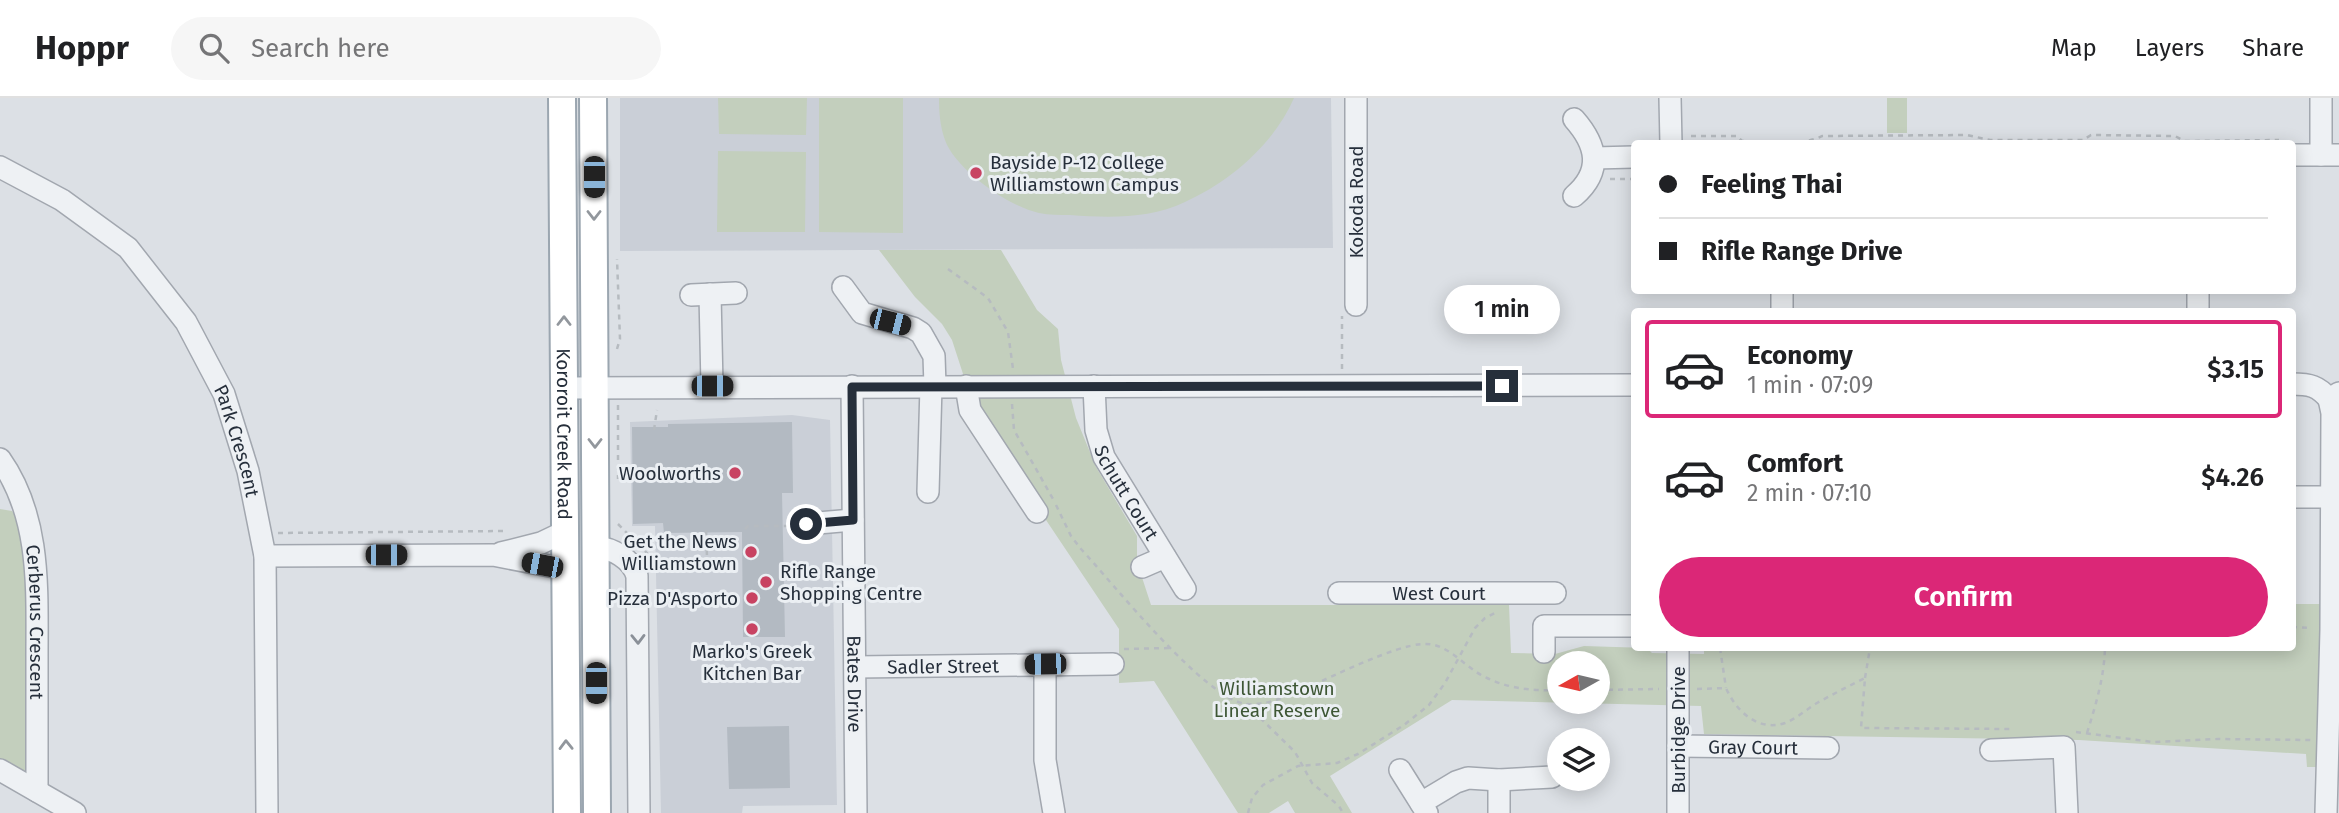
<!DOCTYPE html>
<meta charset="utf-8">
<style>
body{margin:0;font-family:"Fira Sans",sans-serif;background:#f6f6f6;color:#202124;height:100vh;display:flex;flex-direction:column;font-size:26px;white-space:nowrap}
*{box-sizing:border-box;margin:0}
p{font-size:23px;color:#757577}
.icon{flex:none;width:38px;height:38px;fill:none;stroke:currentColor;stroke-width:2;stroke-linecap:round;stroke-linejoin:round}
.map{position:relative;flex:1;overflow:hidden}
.panel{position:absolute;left:1631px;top:210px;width:665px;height:343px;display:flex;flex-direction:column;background:#fff;border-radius:7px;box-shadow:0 4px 18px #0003}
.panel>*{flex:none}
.guide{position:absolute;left:1631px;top:42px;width:665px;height:154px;border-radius:7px;box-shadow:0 4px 18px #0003;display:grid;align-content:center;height:154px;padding:0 28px;background:#fff}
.needle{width:46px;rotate:262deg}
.controls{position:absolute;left:1547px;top:553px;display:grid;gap:14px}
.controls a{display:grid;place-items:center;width:63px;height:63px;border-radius:50%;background:#fff;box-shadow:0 4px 18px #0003;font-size:35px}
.end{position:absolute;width:32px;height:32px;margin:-16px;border:9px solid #262f3b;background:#fff;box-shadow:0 0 0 4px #fff}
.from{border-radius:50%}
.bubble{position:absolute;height:49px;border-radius:24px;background:#fff;box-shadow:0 4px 18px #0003;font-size:23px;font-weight:600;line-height:49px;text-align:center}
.car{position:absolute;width:21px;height:42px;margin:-21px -10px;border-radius:9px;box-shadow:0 0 5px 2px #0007;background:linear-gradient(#222 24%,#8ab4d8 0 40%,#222 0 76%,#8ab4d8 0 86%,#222 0)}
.guide b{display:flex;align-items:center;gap:24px;height:66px;font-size:26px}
.guide b+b{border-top:2px solid #e0e0e0}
.guide i{width:18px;height:18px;background:#202124}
ul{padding:12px 0 0;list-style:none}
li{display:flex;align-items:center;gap:21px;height:98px;margin:0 14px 10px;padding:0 14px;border:4px solid transparent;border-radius:7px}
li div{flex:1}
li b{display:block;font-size:26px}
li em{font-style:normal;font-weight:600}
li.current{border-color:#db2777}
li>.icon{width:63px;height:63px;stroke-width:1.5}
.button{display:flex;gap:14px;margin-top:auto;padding:14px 28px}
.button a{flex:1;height:80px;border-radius:42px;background:#db2777;color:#fff;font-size:28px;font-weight:600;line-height:80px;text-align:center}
header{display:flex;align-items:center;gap:42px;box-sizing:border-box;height:98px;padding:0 35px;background:#fff;border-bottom:2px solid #e0e0e0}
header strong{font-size:33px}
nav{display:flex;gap:38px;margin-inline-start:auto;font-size:24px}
.search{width:490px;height:63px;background:#f6f6f6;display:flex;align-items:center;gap:18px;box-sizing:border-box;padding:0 24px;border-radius:38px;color:#757577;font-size:26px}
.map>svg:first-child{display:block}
.built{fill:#cacfd7}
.green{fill:#c3cfbd;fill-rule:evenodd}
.building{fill:#b3bac2}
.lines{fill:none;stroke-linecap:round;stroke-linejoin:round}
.minor-casing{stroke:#a2a7af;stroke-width:24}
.major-casing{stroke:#9ba6b0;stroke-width:30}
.path{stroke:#b6bbc0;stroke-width:2.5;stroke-dasharray:5 5;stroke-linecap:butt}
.minor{stroke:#eef1f4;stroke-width:21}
.major{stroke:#fff;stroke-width:26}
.oneway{stroke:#92979d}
.oneway2{stroke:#8a9098}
.route{stroke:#262f3b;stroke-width:9}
.poi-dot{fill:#c84362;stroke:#ebeff3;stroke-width:2.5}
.labels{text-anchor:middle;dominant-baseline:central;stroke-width:6;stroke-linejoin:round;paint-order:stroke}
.poi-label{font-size:19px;fill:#262f3b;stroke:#ebeff3;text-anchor:end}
.street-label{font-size:19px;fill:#262f3b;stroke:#ebeff3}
.park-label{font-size:19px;fill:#3d5634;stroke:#ebeff3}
</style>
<header>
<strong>Hoppr</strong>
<div class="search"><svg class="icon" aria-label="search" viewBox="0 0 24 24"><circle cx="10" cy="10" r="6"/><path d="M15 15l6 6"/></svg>Search here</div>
<nav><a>Map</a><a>Layers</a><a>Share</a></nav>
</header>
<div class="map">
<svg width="2339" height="715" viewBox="0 0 2339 715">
<rect width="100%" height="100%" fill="#dce0e5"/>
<g class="built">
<path d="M620,0H1331L1333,150L620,153Z"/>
<path d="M792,317L830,322L837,707L743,708L742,715H661L655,428H632L630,324Z"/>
</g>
<g class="green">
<path d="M718,0H807L806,37L719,36Z"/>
<path d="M819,0H903V135L819,134Z"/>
<path d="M939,0H1294C1274,46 1230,84 1185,104C1149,121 1109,120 1070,117C1060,117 1049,117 1039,115C1009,109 955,71 945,42C940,28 939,14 939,0Z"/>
<rect x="1887" y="0" width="20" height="35"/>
<path d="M718,53L806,54L805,134H717Z"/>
<path d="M879,152H1001L1037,212L1058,231L1061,262L1076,320L1096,369L1137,438V464L1151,507H1509L1511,555L1555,556L1584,548L1647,550L1652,555L1704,556V550H2292L2293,506H2339V669H2307L2306,656L2079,642L1704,636L1701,608L1452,602L1330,678L1352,715H1295L1288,703L1269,715H1238L1154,583L1119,585V531L977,319L952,242L942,226L915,199ZM1559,565H1598V604H1559Z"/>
<path d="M0,411L12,413L22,427L27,458L30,671L17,675L0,664Z"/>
</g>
<g class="building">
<path d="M792,324L793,395H782L785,539H743L742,434L664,435L663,425L633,426L632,329H668V326Z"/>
<path d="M789,628L790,690L729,691L727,629Z"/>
</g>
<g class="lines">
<g class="minor-casing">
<g id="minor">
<path d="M1670,0L1671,46"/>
<path d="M2321,0V57"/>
<path d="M2292,57H2339"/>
<path d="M1594,60L1634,59"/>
<path id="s1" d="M0,69L62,102L128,150L186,224L224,296L248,373L265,458L267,715"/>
<path d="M1574,98C1603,73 1597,47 1574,21"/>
<path d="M843,189L862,215L913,230L921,235L934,258L935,288"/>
<path d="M1782,192V214"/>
<path d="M2198,192V214"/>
<path d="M710,196L712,288"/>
<path d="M691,197L736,195"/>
<path d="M1356,207V0"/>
<path d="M2292,286C2310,286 2318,288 2329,301L2339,295"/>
<path id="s2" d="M852,288L856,715"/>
<path d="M966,288L970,312L1037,414"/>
<path id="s3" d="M1094,288L1096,332L1104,359L1185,491"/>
<path d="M564,290L1634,287"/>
<path id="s4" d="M0,361C41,419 37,490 37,558C37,603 37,648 37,693"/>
<path d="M928,394L931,288"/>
<path d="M2292,399H2332"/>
<path d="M806,426L853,422"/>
<path d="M596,449C612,450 632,461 637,478L639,715"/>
<path d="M501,455L541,445L564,434"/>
<path d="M265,458L493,457L565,471"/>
<path d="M1142,469L1165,459"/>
<path id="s5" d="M1339,495H1555"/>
<path d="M1544,554V528H1634"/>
<path d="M1045,567V662L1054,715"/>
<path id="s6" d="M855,569L1113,566"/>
<path id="s7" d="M1678,648L1828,650"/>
<path d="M1991,652L2064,649L2067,715"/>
<path d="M0,672L75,715"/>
<path d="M1400,672L1427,715"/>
<path d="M1499,682V715"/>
<path d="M1421,705L1456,684L1468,680L1499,682L1552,679"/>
<path d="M1678,715V550"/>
<path d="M2326,715L2331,532L2332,315L2329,301"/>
</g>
</g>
<g class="major-casing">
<g id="major">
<path id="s8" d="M562,0L567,715"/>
<path d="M593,0L597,715"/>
</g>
</g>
<g class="path">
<path d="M1691,38H1737L1742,43C1763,43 1805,48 1822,38L1967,37L1990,42H2083L2091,37L2175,38L2184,43L2279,42"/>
<path d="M1610,81H1634"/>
<path d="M948,171L988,200L1008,234L1013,271"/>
<path d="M617,251L620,241L617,161"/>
<path d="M1342,271V218"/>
<path d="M1012,306L1014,332L1053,401"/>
<path d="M618,307V381"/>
<path d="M654,332L657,312"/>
<path d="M618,377H636"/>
<path d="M1056,407L1071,438L1081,451C1112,484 1206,603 1247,606C1268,608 1289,597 1308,589C1336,577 1394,548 1422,546C1449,544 1464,570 1487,580C1510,591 1534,593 1559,592"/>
<path d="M618,426L633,441"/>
<path d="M745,431L748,428H789"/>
<path d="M706,432L707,459"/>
<path d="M278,435L506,433"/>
<path d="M645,453L655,464L657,477"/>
<path d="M2292,529L2311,530"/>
<path d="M1720,550L1726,590"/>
<path d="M1124,551L1170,550"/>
<path d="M1865,580L1870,550"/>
<path d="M1697,591L1726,590C1736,613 1758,634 1785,625C1796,621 1807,611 1817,605C1833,596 1849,588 1865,580L1861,630L2011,631"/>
<path d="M1598,592L1659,591"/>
<path d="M1246,606L1295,654L1312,685L1339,708L1343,715"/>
<path d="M2076,634L2153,644L2218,641L2311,642"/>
<path d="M2087,635C2096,606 2104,580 2105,550"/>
<path d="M1248,715L1252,700L1263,687L1298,668L1337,665L1358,656L1404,627L1429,607L1445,585L1475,530L1485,520L1495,515"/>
</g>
<use href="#minor" class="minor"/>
<use href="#major" class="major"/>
</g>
<defs><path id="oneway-chevron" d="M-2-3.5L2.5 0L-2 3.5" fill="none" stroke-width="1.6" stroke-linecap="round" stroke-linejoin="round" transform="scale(1.75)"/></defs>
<g class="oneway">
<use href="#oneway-chevron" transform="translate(594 117) rotate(90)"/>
<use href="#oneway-chevron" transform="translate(564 223) rotate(-90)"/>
<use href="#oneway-chevron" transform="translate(595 345) rotate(90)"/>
<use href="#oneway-chevron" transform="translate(566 647) rotate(-91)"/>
</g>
<use class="oneway2" href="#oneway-chevron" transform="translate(638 541) rotate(89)"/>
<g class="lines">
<path class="route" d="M806,426L853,422L852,289L1502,288"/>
</g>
<g class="poi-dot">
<circle cx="976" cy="75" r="7"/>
<circle cx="735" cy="375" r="7"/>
<circle cx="751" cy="454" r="7"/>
<circle cx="766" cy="484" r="7"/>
<circle cx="752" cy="500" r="7"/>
<circle cx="752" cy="531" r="7"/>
</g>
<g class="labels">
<g class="poi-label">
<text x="990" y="64" text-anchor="start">Bayside P-12 College<tspan x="990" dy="22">Williamstown Campus</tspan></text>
<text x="721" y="375">Woolworths</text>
<text x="737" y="443">Get the News<tspan x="737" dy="22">Williamstown</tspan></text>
<text x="780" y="473" text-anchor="start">Rifle Range<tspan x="780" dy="22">Shopping Centre</tspan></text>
<text x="738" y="500">Pizza D'Asporto</text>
<text x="752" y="553" text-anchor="middle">Marko's Greek<tspan x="752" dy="22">Kitchen Bar</tspan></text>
</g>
<g class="street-label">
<text transform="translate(1356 104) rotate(-90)">Kokoda Road</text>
<text stroke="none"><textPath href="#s8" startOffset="336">Kororoit Creek Road</textPath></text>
<text stroke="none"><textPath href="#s1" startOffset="376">Park Crescent</textPath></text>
<text stroke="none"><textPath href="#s3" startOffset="114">Schutt Court</textPath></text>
<text stroke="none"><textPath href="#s5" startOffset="100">West Court</textPath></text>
<text stroke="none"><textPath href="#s4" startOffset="170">Cerberus Crescent</textPath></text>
<text stroke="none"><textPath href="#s6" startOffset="88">Sadler Street</textPath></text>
<text stroke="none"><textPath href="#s2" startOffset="298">Bates Drive</textPath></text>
<text transform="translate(1678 632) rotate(-90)">Burbidge Drive</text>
<text stroke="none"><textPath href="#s7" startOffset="75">Gray Court</textPath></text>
</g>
<g class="park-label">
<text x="1277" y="590">Williamstown<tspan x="1277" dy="22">Linear Reserve</tspan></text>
</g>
</g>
</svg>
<div class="controls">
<a><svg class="needle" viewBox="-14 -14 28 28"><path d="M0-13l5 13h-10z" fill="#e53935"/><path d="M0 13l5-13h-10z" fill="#757577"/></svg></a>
<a><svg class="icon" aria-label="layers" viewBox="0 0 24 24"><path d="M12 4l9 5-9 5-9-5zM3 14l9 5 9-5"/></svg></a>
</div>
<i class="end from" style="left:806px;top:426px"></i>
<i class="end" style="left:1502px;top:288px"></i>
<div class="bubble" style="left:1444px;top:187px;width:116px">1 min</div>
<i class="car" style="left:594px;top:79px;rotate:180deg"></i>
<i class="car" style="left:890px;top:224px;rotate:104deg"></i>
<i class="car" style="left:712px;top:288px;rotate:90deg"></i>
<i class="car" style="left:386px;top:457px;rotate:90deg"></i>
<i class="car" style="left:542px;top:467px;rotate:281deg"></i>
<i class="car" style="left:1045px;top:566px;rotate:269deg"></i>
<i class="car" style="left:596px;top:585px;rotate:180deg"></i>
<div class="guide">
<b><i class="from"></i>Feeling Thai</b>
<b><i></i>Rifle Range Drive</b>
</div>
<section class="panel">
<ul>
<li class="current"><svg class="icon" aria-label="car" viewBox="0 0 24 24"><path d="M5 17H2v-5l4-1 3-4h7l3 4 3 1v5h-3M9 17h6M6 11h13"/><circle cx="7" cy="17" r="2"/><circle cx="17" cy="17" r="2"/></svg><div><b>Economy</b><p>1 min · 07:09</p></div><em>$3.15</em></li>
<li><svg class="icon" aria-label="car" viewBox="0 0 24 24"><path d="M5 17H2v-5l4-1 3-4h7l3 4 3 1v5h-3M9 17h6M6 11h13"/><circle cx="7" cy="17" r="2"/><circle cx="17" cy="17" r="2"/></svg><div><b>Comfort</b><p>2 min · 07:10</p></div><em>$4.26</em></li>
</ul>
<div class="button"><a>Confirm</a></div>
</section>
</div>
